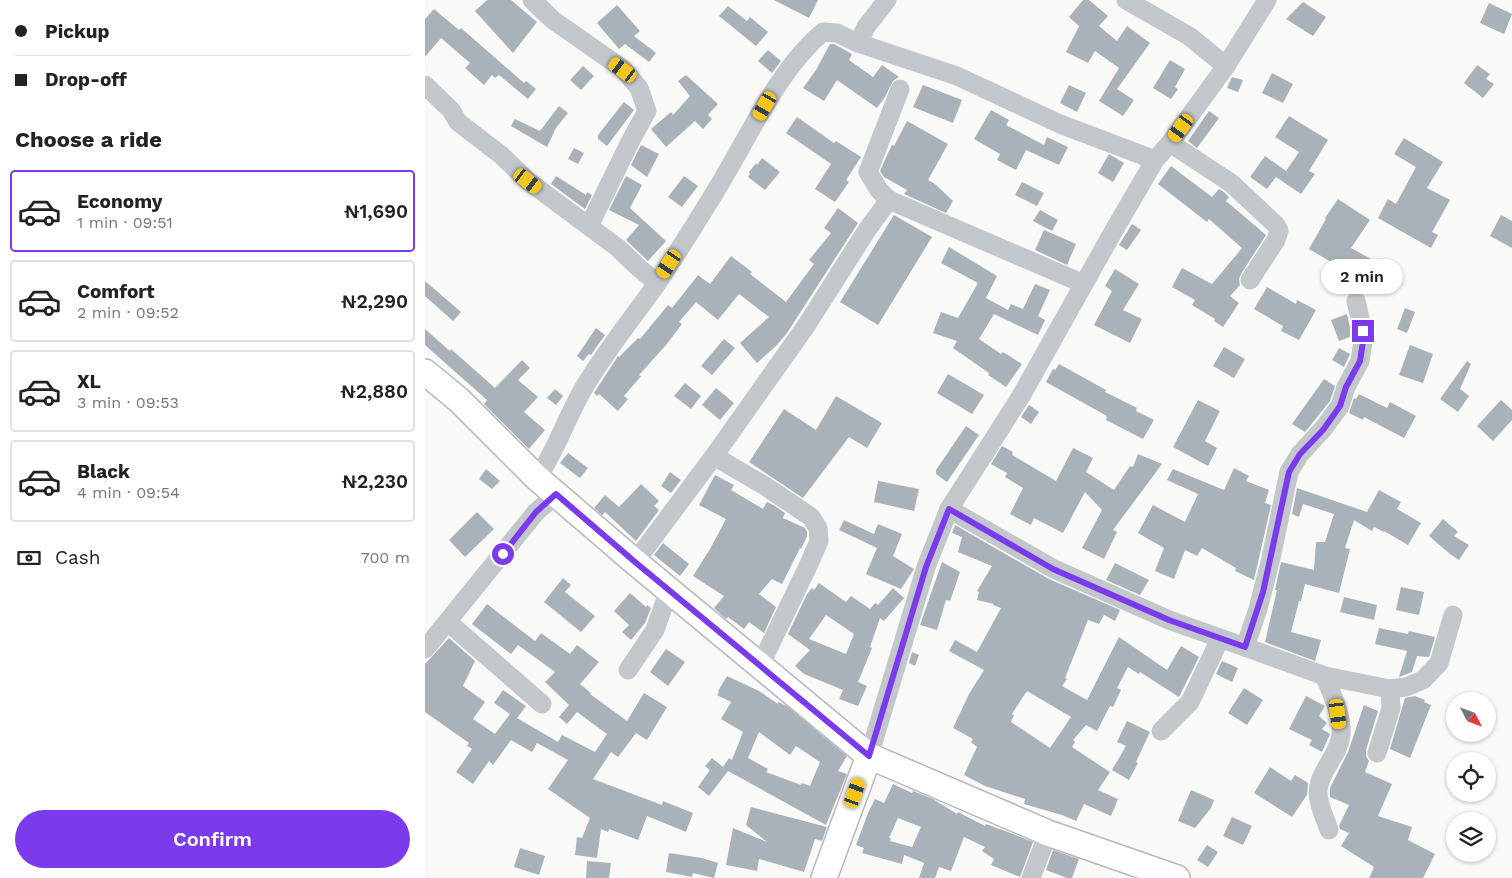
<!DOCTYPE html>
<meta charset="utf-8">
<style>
body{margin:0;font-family:"Work Sans",sans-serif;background:#f2f2f2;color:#222;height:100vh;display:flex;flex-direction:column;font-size:19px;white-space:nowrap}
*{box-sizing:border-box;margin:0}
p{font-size:16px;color:#767676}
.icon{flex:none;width:28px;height:28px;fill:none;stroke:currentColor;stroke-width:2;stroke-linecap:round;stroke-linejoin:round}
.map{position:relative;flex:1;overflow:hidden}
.side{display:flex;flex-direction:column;background:#fff;width:425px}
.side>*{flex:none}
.banner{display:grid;align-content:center;height:110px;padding:0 15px;background:#fff}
.needle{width:32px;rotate:131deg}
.controls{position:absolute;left:1021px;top:692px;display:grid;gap:10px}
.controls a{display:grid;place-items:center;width:50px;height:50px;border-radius:50%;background:#fff;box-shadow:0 1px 4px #0004;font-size:25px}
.end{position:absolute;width:22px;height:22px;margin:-11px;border:6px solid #7c3aed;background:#fff;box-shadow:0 0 0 2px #fff}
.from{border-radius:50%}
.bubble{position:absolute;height:35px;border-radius:18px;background:#fff;box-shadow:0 1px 4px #0004;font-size:16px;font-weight:600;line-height:35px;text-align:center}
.car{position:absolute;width:15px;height:30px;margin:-15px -8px;border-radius:6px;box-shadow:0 0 4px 1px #0007;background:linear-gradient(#f5c518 24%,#345 0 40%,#f5c518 0 76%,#345 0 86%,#f5c518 0)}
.banner b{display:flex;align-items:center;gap:18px;height:48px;font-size:19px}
.banner b+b{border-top:1px solid #e0e0e0}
.banner i{width:12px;height:12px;background:#222}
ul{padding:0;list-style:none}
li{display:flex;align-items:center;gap:15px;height:82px;margin:0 10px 8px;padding:0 5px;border:2px solid #e0e0e0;border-radius:5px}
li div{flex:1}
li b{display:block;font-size:19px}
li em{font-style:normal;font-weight:600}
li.on{border-color:#7c3aed}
li>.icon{width:45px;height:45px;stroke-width:1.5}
h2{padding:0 15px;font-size:22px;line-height:60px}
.pay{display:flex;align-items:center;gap:12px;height:55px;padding:0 15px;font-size:19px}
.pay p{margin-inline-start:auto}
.primary-button{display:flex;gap:10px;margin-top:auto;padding:10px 15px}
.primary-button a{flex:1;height:58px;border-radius:30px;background:#7c3aed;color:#fff;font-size:20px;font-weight:600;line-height:58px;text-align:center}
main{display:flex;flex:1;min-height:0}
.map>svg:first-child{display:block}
.building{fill:#a9b2b8;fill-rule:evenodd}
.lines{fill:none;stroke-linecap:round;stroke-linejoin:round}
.major-casing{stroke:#b4b9bd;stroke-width:28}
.minor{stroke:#c2c7cb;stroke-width:19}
.major{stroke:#fff;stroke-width:25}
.route{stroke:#7c3aed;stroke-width:6}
</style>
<main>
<section class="side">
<div class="banner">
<b><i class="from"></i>Pickup</b>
<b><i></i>Drop-off</b>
</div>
<h2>Choose a ride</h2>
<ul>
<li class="on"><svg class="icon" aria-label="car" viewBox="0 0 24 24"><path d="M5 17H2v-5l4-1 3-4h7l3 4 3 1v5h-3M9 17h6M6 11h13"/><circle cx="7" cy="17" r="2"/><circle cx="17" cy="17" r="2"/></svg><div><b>Economy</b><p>1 min · 09:51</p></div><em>₦1,690</em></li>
<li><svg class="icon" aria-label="car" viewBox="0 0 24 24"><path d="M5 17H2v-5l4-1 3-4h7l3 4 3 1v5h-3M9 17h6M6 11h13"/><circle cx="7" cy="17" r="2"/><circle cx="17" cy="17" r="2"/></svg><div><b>Comfort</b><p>2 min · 09:52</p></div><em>₦2,290</em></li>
<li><svg class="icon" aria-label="car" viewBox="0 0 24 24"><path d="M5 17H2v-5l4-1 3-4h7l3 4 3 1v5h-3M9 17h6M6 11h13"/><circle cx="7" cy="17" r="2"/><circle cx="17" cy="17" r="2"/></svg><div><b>XL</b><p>3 min · 09:53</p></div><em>₦2,880</em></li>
<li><svg class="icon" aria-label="car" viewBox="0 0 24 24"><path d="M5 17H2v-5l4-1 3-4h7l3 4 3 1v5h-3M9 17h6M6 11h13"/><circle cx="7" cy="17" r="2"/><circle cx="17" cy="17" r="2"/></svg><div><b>Black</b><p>4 min · 09:54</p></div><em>₦2,230</em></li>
</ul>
<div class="pay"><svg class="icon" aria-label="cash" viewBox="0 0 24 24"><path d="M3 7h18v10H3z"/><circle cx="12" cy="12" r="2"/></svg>Cash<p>700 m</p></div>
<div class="primary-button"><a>Confirm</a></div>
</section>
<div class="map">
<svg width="1087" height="878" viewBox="0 0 1087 878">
<rect width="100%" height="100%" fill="#f9f9f7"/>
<g class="building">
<path d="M62,0H86L112,22L88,53L50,11Z"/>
<path d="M349,0H393L384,18Z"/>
<path d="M658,0H664L683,16L674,26L692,41L702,26L725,43L692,89L709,100L698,116L674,101L694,68L670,51L663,63L641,52L654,26L644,17Z"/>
<path d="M878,2L901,17L888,36L861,19Z"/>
<path d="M1064,3L1087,14L1079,34L1055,23Z"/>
<path d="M192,5L215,31L209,36L231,53L224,62L200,44L194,49L172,23Z"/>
<path d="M303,6L322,21L325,17L343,32L331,46L294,16Z"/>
<path d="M9,9L34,30L36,28L99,83L101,81L111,89L103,99L74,75L70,78L67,75L59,85L40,68L45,63L16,38L0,57V19Z"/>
<path d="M405,44H409L427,54L424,60L448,77L457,65L474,77L468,81L460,97L452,108L412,80L399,101L378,88L391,70Z"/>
<path d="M343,50L356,61L347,73L333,61Z"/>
<path d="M745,60L760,69L750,87L753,89L746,99L728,88Z"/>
<path d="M1052,65L1065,74L1061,79L1069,84L1058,98L1039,83Z"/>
<path d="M158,66L169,76L156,90L145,80Z"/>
<path d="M847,73L868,84L858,103L837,93Z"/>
<path d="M261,75L293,104L283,115L287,119L278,129L270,121L241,147L226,129L246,112L248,115L265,96L253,81Z"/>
<path d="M807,77L818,80L813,92L802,88Z"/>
<path d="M498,85L537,100L528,123L488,107Z"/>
<path d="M644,85L661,93L652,112L635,103Z"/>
<path d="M199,102L209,110L182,146L173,139V135Z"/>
<path d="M134,106L143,113L131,128L122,147L86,126L90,119L115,131Z"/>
<path d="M566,110L584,120L581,125L619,145L622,137L643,147L634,165L601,150L591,170L572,160L575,154L549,139Z"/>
<path d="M784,111L794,118L772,148L763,141Z"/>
<path d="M864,116L903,140L884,171L890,174L876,194L851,177L842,189L825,177L840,156L861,171L874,152L850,137Z"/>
<path d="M372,117L409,143L411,141L436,157L421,180L424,182L410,202L390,189L406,164L361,133Z"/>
<path d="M482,121L523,144L503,180L510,184L528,201L521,213L479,194L482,190L459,177L455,171L463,153L467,145L469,146Z"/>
<path d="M979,138L1018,162L1002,188L1025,200L1007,232L1013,235L1006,248L953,218L963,199L971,204L991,167L969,154Z"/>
<path d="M216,145L234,154L222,177L206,165Z"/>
<path d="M149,148L159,153L153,164L143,159Z"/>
<path d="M684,154L699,163L688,182L673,173Z"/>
<path d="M337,158L355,172L340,190L323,177L325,174L324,172L331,163L332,165Z"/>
<path d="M746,166L787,197L794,189L799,192L804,197L801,201L841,235L816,274L814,279L815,285L805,296L814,303L798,327L789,321L790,319L767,305L770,300L747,287L757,268L787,284L817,248L784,219L782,222L733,184Z"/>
<path d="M131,176L161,195L162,192L167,195L160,209L126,184Z"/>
<path d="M201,176L217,185L205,208L241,241L223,261L201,240L214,225L184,210Z"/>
<path d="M259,176L273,186L257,207L243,197Z"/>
<path d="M597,182L619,193L612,206L590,195Z"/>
<path d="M913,199L945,220L926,248L955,264L939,293L934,290H928L918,284L925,273L884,249L901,219L900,218Z"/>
<path d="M413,208L433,223L362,333L352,345L332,363L315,343L344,317L314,294L293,320L271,302L254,322L257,324L241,345L214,375L216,376L199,396L203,399L193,411L174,394L172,396L169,393L193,356L194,357L213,338L215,339L243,305L247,308L273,275L285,284L306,256L327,272L325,274L361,302L389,264L384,260L406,233L399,228Z"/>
<path d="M615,210L633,220L627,231L608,221Z"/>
<path d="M469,215L507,237L453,325L415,302Z"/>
<path d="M1076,215L1087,221V248L1065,236Z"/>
<path d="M707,224L716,230L702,250L694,245Z"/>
<path d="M619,230L651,244L642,265L610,250Z"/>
<path d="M524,247L572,276L561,298L583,310L586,304L598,309L610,284L625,290L613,316L620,320L613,335L569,314L554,339L576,354L578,352L597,364L581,387L563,375L564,373L528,348L532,341L508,333L516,312L533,318L553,283L516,263Z"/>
<path d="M690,269L714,284L698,310L717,319L705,343L669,325L687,291L680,286Z"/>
<path d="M0,281L36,312L28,321L0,296Z"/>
<path d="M842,287L871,304L872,300L891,310L874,340L856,331L858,326L829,309Z"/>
<path d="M980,308L990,312L982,333L972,329Z"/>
<path d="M922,314L927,336L914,341L906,320Z"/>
<path d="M171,328L180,335L166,355L164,354L158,361L152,356Z"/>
<path d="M0,329L25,351L26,349L70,388L97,360L105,368L93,380L113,397L99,412L120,430L104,449L59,404L62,400L0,345Z"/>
<path d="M299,339L310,348L287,375L276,366Z"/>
<path d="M985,345L1008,354L998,383L974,375Z"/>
<path d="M799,347L820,359L809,378L788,366Z"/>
<path d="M914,348L925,354L919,367L907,360Z"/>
<path d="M1042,361L1046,364L1035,389L1044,396L1033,412L1015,399Z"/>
<path d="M634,364L681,390L680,392L712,408L711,411L729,420L718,439L681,420L682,416L621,382L628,369L630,370Z"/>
<path d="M523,374L559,395L547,414L512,393Z"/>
<path d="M899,379L910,386L905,401L880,432L867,424Z"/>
<path d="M260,383L276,396L266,409L249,396Z"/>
<path d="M291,388L309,403L295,420L277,405Z"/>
<path d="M130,389L138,396L131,405L122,398Z"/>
<path d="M934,394L962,408L965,402L991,416L979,438L939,417L938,420L924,413L929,398L931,399Z"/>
<path d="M411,396L457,423L442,448L424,437L378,498L324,462L359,409L391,430Z"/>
<path d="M773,400L795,411L780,441L792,448L783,466L748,447Z"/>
<path d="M1076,400L1087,410V420L1068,441L1052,426Z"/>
<path d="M604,405L614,412L606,424L596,417Z"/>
<path d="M541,426L554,435L522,482L511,474V470Z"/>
<path d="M577,446L588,452L587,455L631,481L648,448L668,458L661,472L689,490L705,466L708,467L713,454L737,464L688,530L692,532L679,559L657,548L677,510L660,492L638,533L609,518L606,525L585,514L598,488L580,477L582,473L566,464Z"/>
<path d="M143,453L163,468L155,478L135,463Z"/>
<path d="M809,468L824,476L821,481L844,490L840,503L846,505L829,580L810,571L811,568L777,548L772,556L760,550L749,579L730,571L739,548L713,533L728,505L760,522L773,494L742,480L748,469L799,490Z"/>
<path d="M61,469L75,481L67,489L54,479Z"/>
<path d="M245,472L256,480L246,493L236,486Z"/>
<path d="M290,475L309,485L306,490L338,509L342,502L350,506L360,513L358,518L380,528L382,532V536L376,549L375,548L357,584L347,579L334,594L351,607L339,633L324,622L319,629L303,617L301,619L289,608L299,596L268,576L285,549L301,519L274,505Z"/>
<path d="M453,481L494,489L489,511L449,502Z"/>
<path d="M216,484L234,501L229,506L234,510L211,541L180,512L177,515L169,508L180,495L194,507Z"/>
<path d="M872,488L942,512L954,490L976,502L972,509L996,523L983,545L959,531V532L949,527L947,531L929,520L920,548L925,549L914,593L880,584L876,601H874L866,632L896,640L890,661L840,642L852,590H850L856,562L889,570L891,542H900L909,514L878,504L874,517L867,514Z"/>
<path d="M52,512L69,529L40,557L24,540Z"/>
<path d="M1018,519L1033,532L1029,536L1044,545L1034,560L1025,554L1004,536Z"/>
<path d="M419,520L449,534L453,524L477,534L468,556L489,569L476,589L441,574L452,548L414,530Z"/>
<path d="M530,525L624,579L695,610L690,621L679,615L674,624L663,620L640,678L642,679L637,686L662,700L694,637L742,670L756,646L774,657L754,697L715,672L714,674L703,667L692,688L696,690L688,707L685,706L672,731L661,725L648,740L650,742L647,747L685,772L673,790L693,799L686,816L659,804L651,821L637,815L599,804L600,799L560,786L539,775L552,747L546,742L548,739L528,728L544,694L559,670L524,651L530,640L552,652L576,608L568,605L569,604L552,600L554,592L552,591L567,566L533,552L537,537L527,533ZM602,691L646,717L625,748L586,722L589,715L587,714Z"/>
<path d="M238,543L264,564L255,576L229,555Z"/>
<path d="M517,562L535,572L525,601L521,600L512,630L495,625Z"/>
<path d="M690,563L724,580L715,595L681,580Z"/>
<path d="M138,578L146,585L140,592L170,616L156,632L119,602Z"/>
<path d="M394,583L421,602L426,596L445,609L450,603L453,605L468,588L479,598L459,621L455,618L445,647L447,648L433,682L442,686L433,706L414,699L418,690L379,674L370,666L385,650L363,634L382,594L387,588L389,590ZM401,615L429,634L421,654L384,639Z"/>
<path d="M976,587L999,592L994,615L971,610Z"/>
<path d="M205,593L221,607L222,605L226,608L220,623L206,640L197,632L204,625L189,611Z"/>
<path d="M919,597L952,605L949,620L915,612Z"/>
<path d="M62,604L110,641L116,633L145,654L152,645L174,662L155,684L166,693L165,694L202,721L219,693L242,707L222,740L211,733L193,757L186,752L168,779L237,805L238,801L268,813L261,832L222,816L213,840L184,829L183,832L176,829L172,858L150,855L152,837L157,838L165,818L123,789L143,760L112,743L107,752L86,740L68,765L64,761L48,784L31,772L47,749L42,746L44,743L0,712V664L24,638L50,661L38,686L60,702L48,719L70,734L85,714L69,703L78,690L101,706L92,718L133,742L137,735L170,752L182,734L152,712L142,724L134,717L144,705L120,682L130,672L93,645L86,654L47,624Z"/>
<path d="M954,628L983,634L984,631L1010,637L1004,657L992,656L987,672L974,677L982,651L950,644Z"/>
<path d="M241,649L260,662L243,686L225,672Z"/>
<path d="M487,652L494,655L490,666L484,663Z"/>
<path d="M797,661L813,668L807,682L791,674Z"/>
<path d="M302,676L334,691L353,704V702L362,706L422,756L413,771L422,774L401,825L303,771L284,796L273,787L285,770L280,766L287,758L298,767L304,758L307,760L318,732L296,719L306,702L292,695L294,692L293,691ZM334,732L365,755L371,746L395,762L385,786L377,783L376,785L341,772L343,769L323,758Z"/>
<path d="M819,688L838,700L822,725L803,713Z"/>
<path d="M881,696L900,706L894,716L902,723L897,729L905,734L897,752L884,745L887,740L864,729Z"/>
<path d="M990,696L1000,700L999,702L1006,705L985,758L965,749L980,698Z"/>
<path d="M939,705L953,711L941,750V756L944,761L940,772L967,784L953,816L987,827L983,840L1010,854L998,878H944L949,867L916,846L924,833L915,829L914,826L924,805L905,797V788L923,752Z"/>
<path d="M702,721L725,732L711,762L713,763L704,780L687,770L701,746L692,742Z"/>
<path d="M845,767L866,781L870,775L883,783L882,795L867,817L829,793Z"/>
<path d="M468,784L487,793L488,791L508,799L532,814L533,812L560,826L561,824L583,832L608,842L595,877L566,865L569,859L557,851L560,847L539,837L526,871L514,867L510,878H494L499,863L479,855L477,864L437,853L439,848L431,845L443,813L450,799L459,803ZM473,818L496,827L487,847L465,841L466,838H464Z"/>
<path d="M766,790L789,800L786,808L770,828L753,821Z"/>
<path d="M326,807L402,827L397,841L390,839L379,872L334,859L332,871L301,865L308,828L342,842L321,825Z"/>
<path d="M807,817L827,826L818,845L798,836Z"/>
<path d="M782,845L793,852L783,867L772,860Z"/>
<path d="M95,848L120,856L114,875L89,867Z"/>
<path d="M628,850L654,859L647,878H642L621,870Z"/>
<path d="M244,853L277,858L293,863L289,878L268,873L267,877L241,872Z"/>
<path d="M162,861L186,863L184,878H161Z"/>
</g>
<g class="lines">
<g class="major-casing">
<g id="major">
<path d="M0,372L34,400L112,478L210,562L444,756L623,833L752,878"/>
<path d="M399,878L444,756"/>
</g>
</g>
<g class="minor">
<path d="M107,0L128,20L198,69L214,88L222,111L206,140L164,226"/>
<path d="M701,0L764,36L801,66"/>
<path d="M433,43L441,27L462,0"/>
<path d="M0,85L26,110L33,122L76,155L103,181L193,248L214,268L232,283"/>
<path d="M745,143L806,183L851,225L854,231L851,240L825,280"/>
<path d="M464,200L454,190L443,172L475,89"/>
<path d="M289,456L340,486L386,517L393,528L394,541L384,564L335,666"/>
<path d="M112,478C133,448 143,412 163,381C184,347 208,317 231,285C251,255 271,223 290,192C322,141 352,70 398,32L412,33L433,43L532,76L635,124L730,160"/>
<path d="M524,509L629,569L744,620L820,647L833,609L846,558L864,472L875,454L898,429L915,406L921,387L935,361L938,342V331L931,301"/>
<path d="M210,562L289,456L381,326L442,230L464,200L659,284"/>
<path d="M23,622L117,704"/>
<path d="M820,647L900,676L965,689L981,687L998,680L1014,663L1028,615"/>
<path d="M0,649L111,512L131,495"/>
<path d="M203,670L230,630L244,590"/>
<path d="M900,676C906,694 918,715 916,735C914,754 898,767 894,785C890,799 900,817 904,830"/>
<path d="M736,731L765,702L795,639"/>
<path d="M952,753L966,708L965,689"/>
<path d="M444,756L501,567L524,509L596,396L688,232L730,160L745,143L801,66L842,0"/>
<path d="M606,878L623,833"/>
</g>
<use href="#major" class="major"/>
</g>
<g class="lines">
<path class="route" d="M78,554L111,512L131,494L210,562L444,756L501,567L524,509L628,569L744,620L820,647L838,592L864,472L875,454L898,430L915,406L921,387L935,361L938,342V331"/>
</g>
</svg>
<div class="controls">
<a><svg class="needle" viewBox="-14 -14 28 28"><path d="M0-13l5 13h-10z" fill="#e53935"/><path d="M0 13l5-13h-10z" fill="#767676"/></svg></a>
<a><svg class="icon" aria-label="locate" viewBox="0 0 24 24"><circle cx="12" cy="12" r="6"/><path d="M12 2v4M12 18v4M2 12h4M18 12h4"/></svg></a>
<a><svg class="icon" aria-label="layers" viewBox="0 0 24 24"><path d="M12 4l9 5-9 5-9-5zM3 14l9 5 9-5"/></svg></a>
</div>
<i class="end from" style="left:78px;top:554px"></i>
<i class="end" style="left:938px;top:331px"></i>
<div class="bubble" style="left:896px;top:259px;width:82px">2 min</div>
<i class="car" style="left:198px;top:70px;rotate:306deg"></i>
<i class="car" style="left:340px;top:106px;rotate:210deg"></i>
<i class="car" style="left:756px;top:128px;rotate:216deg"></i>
<i class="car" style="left:103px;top:181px;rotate:127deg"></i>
<i class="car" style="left:244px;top:264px;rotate:213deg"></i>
<i class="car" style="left:913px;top:714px;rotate:173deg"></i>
<i class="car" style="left:430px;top:793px;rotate:20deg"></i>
</div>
</main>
